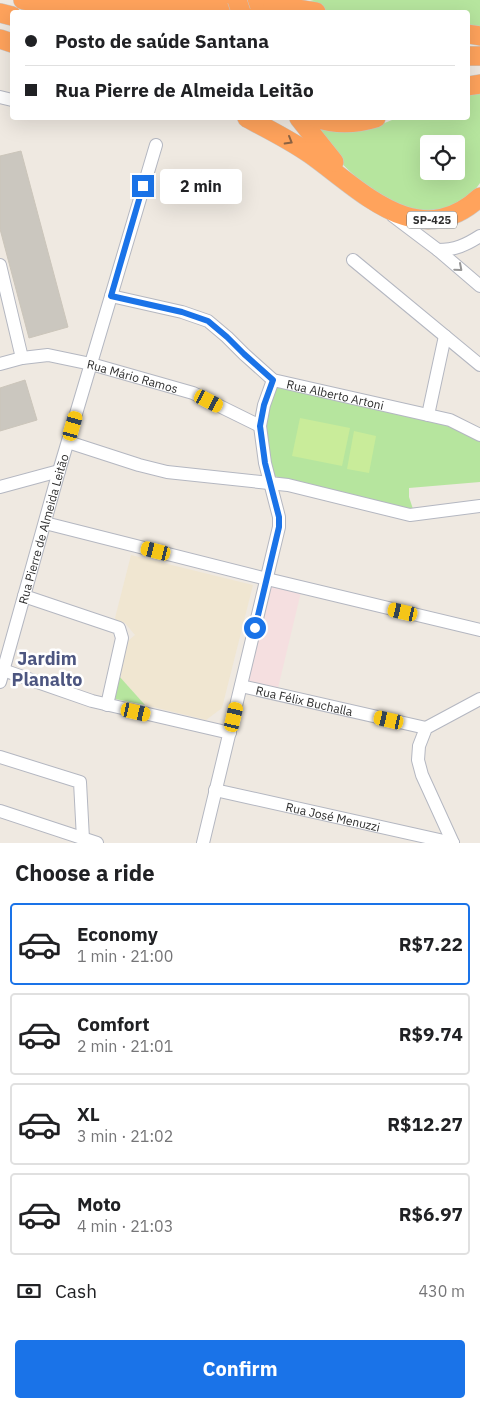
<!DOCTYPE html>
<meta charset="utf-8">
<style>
body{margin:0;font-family:"IBM Plex Sans",sans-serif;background:#f2f2f2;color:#202124;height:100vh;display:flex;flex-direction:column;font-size:19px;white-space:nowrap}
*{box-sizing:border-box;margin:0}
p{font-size:16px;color:#757577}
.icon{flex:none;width:28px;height:28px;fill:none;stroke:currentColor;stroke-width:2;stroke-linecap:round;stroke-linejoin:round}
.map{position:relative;height:843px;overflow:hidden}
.panel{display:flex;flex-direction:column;background:#fff;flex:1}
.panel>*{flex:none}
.guide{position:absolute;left:10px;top:10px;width:460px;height:110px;border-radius:5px;box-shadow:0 5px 20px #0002;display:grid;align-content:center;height:110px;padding:0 15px;background:#fff}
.tools{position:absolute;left:420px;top:135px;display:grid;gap:10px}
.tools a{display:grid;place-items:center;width:45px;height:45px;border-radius:5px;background:#fff;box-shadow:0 5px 20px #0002;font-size:25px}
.end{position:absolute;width:22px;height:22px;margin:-11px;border:6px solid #1a73e8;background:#fff;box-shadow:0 0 0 2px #fff}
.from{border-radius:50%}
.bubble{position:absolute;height:35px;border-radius:5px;background:#fff;box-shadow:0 5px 20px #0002;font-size:16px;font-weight:700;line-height:35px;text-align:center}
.car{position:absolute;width:15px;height:30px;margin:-15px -8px;border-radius:6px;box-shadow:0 0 4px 1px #0007;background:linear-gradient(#f5c518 24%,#345 0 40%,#f5c518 0 76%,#345 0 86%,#f5c518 0)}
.guide b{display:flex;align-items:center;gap:18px;height:48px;font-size:19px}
.guide b+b{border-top:1px solid #e0e0e0}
.guide i{width:12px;height:12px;background:#202124}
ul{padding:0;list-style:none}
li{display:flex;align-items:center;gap:15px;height:82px;margin:0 10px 8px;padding:0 5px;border:2px solid #e0e0e0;border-radius:5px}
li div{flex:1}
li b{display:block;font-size:19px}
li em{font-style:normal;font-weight:700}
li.active{border-color:#1a73e8}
li>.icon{width:45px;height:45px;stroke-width:1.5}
h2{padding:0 15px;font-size:22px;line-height:60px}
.pay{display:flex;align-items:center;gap:12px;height:55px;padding:0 15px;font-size:19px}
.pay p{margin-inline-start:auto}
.button{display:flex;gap:10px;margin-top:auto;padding:10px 15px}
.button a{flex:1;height:58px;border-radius:5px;background:#1a73e8;color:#fff;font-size:20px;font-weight:700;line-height:58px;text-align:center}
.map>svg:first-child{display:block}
.education{fill:#f0e6d1}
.medical{fill:#f5dfe0}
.green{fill:#b6e59e;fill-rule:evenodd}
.pitch{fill:#c9ec9a}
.building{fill:#cbc7bf;stroke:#cbc5ba}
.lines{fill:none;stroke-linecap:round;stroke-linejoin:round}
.minor-casing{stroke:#b4b7c1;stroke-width:14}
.highway-casing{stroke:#c9c9c9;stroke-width:20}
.minor{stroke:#fff;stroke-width:12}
.highway{stroke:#ffa35c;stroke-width:19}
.highway-bridge-casing{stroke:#c9c9c9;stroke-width:20;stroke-linecap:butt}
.highway-bridge{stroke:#ffa35c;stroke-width:19}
.oneway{stroke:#8c6343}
.oneway2{stroke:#969696}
.route{stroke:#1a73e8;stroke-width:6}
.labels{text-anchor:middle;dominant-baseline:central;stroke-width:5;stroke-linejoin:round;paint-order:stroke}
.shield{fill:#fff;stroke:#6d6d6d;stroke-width:1}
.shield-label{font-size:11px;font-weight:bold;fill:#2e2e2e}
.street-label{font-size:12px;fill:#2e2e2e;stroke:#fff}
.district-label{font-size:18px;font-weight:bold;fill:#4d5680;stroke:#fff}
</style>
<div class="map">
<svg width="480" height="843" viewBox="0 0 480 843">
<rect width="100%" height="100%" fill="#efe9e1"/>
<path class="education" d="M131,555L253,585L222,708L206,720L145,705L119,676L128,641L135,635L125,623L116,621L115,618Z"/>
<path class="medical" d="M268,584L301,592L278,688L245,680Z"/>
<g class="green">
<path d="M314,0H480V27H468V12H199L287,6Z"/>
<path d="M480,90V183C463,208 443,208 416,214L363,184L334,156L310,125L334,132H347L372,128L397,118H468V93ZM429,144H456V171H429Z"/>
<path d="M277,386L445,423L480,441V482L409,488V497L413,509H399L274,476L271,474L265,425L267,405Z"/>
<path d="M119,676L145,705L115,699Z"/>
</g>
<g class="pitch">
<path d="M300,418L350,428L342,466L292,456Z"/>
<path d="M354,431L376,436L369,473L347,469Z"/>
</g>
<g class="building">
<path d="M21,151L68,327L29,338L0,229V156Z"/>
<path d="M25,380L37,420L0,431V388Z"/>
</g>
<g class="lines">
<g class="minor-casing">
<g id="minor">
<path d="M0,97L12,100"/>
<path d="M393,216L438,250L480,286"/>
<path d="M438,250C455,250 466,245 480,236"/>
<path d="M353,260L480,365"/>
<path d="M0,265L22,358"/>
<path id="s1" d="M111,296L182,312L208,321L227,337L244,354L273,380L450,420L480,435"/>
<path id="s2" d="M0,364L22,358L48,355L91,364L193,393L260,426"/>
<path d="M428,415L445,336"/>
<path d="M68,442L139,465L167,472L288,485L410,515L480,506"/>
<path d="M0,487L59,471"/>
<path d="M45,523L267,579L480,630"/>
<path d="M24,596L119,628L122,638L107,705"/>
<path d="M0,669L92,701L230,733"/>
<path id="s3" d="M0,682L59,471L156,145"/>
<path id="s4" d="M241,686L426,728"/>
<path d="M0,757L80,782L83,839"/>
<path id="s5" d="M215,790L453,843"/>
<path d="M0,811L97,843"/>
<path d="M203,843L279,527V517L265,463L260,426L264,405L273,380"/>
<path d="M453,843L422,775L418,760L419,746L426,728L480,699"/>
</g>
</g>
<g class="highway-casing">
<g id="highway">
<path d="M23,0L86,12"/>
<path d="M73,0C101,6 128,6 157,7C201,8 246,7 290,0"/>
<path d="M273,5L316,12"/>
<path d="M0,13L12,16"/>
<path d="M468,34L480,36"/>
<path d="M0,39L12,43"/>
<path d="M468,56H480"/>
<path d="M468,86L480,84"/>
<path d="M247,118C268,129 290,140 310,154C361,190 418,254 480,197"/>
<path d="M299,118L334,162"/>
<path d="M316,118C336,125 356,124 376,118"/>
</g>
</g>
<use href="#minor" class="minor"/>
<use href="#highway" class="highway"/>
<g class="highway-bridge-casing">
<path id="highway-bridge" d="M237,0L241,12"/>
</g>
<use href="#highway-bridge" class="highway-bridge"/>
</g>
<defs><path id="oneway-chevron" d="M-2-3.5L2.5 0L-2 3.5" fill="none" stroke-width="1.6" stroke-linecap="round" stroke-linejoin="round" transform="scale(1.25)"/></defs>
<use class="oneway" href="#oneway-chevron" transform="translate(289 141) rotate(30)"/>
<use class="oneway2" href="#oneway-chevron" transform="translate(459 268) rotate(41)"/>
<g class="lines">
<path class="route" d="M143,186L111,296L182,312L208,321L227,337L244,354L273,380L264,405L260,426L265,463L279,517V527L255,628"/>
</g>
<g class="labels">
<rect class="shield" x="407" y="211.5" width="50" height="17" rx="4"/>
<g class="shield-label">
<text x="432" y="220">SP-425</text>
</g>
<g class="street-label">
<text stroke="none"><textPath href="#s2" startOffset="136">Rua Mário Ramos</textPath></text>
<text stroke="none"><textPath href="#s1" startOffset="252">Rua Alberto Artoni</textPath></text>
<text stroke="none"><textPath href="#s3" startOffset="159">Rua Pierre de Almeida Leitão</textPath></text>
<text stroke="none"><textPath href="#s4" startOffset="65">Rua Félix Buchalla</textPath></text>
<text stroke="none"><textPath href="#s5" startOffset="121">Rua José Menuzzi</textPath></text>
</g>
<g class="district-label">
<text x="47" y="658">Jardim<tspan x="47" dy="21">Planalto</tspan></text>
</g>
</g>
</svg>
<div class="tools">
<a><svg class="icon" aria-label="locate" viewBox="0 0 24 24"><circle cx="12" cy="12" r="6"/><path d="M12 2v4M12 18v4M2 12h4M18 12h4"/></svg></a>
</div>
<i class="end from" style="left:255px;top:628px"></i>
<i class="end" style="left:143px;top:186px"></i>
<div class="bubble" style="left:160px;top:169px;width:82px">2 min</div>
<i class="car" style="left:209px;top:401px;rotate:117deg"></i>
<i class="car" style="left:73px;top:426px;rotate:16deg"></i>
<i class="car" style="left:156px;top:551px;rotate:284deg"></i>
<i class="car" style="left:403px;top:612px;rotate:283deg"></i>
<i class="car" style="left:136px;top:712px;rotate:103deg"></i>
<i class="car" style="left:234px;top:717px;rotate:13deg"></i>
<i class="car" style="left:389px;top:720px;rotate:283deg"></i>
<div class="guide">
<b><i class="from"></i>Posto de saúde Santana</b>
<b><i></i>Rua Pierre de Almeida Leitão</b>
</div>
</div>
<section class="panel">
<h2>Choose a ride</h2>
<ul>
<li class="active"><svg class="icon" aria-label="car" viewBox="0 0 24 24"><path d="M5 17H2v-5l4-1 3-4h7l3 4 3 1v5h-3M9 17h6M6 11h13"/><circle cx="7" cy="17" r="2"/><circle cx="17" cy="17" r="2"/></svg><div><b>Economy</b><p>1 min · 21:00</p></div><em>R$7.22</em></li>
<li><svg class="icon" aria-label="car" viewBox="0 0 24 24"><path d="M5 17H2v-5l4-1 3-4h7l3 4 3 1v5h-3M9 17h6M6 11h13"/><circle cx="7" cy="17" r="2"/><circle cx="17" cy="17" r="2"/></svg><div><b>Comfort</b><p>2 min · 21:01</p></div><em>R$9.74</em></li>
<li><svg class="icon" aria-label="car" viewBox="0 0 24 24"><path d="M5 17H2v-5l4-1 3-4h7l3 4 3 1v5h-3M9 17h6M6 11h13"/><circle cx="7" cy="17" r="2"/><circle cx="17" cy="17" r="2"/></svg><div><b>XL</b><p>3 min · 21:02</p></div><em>R$12.27</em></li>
<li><svg class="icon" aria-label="car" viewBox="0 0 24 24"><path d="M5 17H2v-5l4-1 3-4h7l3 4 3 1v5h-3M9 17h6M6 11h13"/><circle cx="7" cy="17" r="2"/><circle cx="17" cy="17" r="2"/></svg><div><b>Moto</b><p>4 min · 21:03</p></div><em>R$6.97</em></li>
</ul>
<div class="pay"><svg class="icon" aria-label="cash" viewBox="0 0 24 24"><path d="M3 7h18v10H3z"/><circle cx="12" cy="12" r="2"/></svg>Cash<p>430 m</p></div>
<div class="button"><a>Confirm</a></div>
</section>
